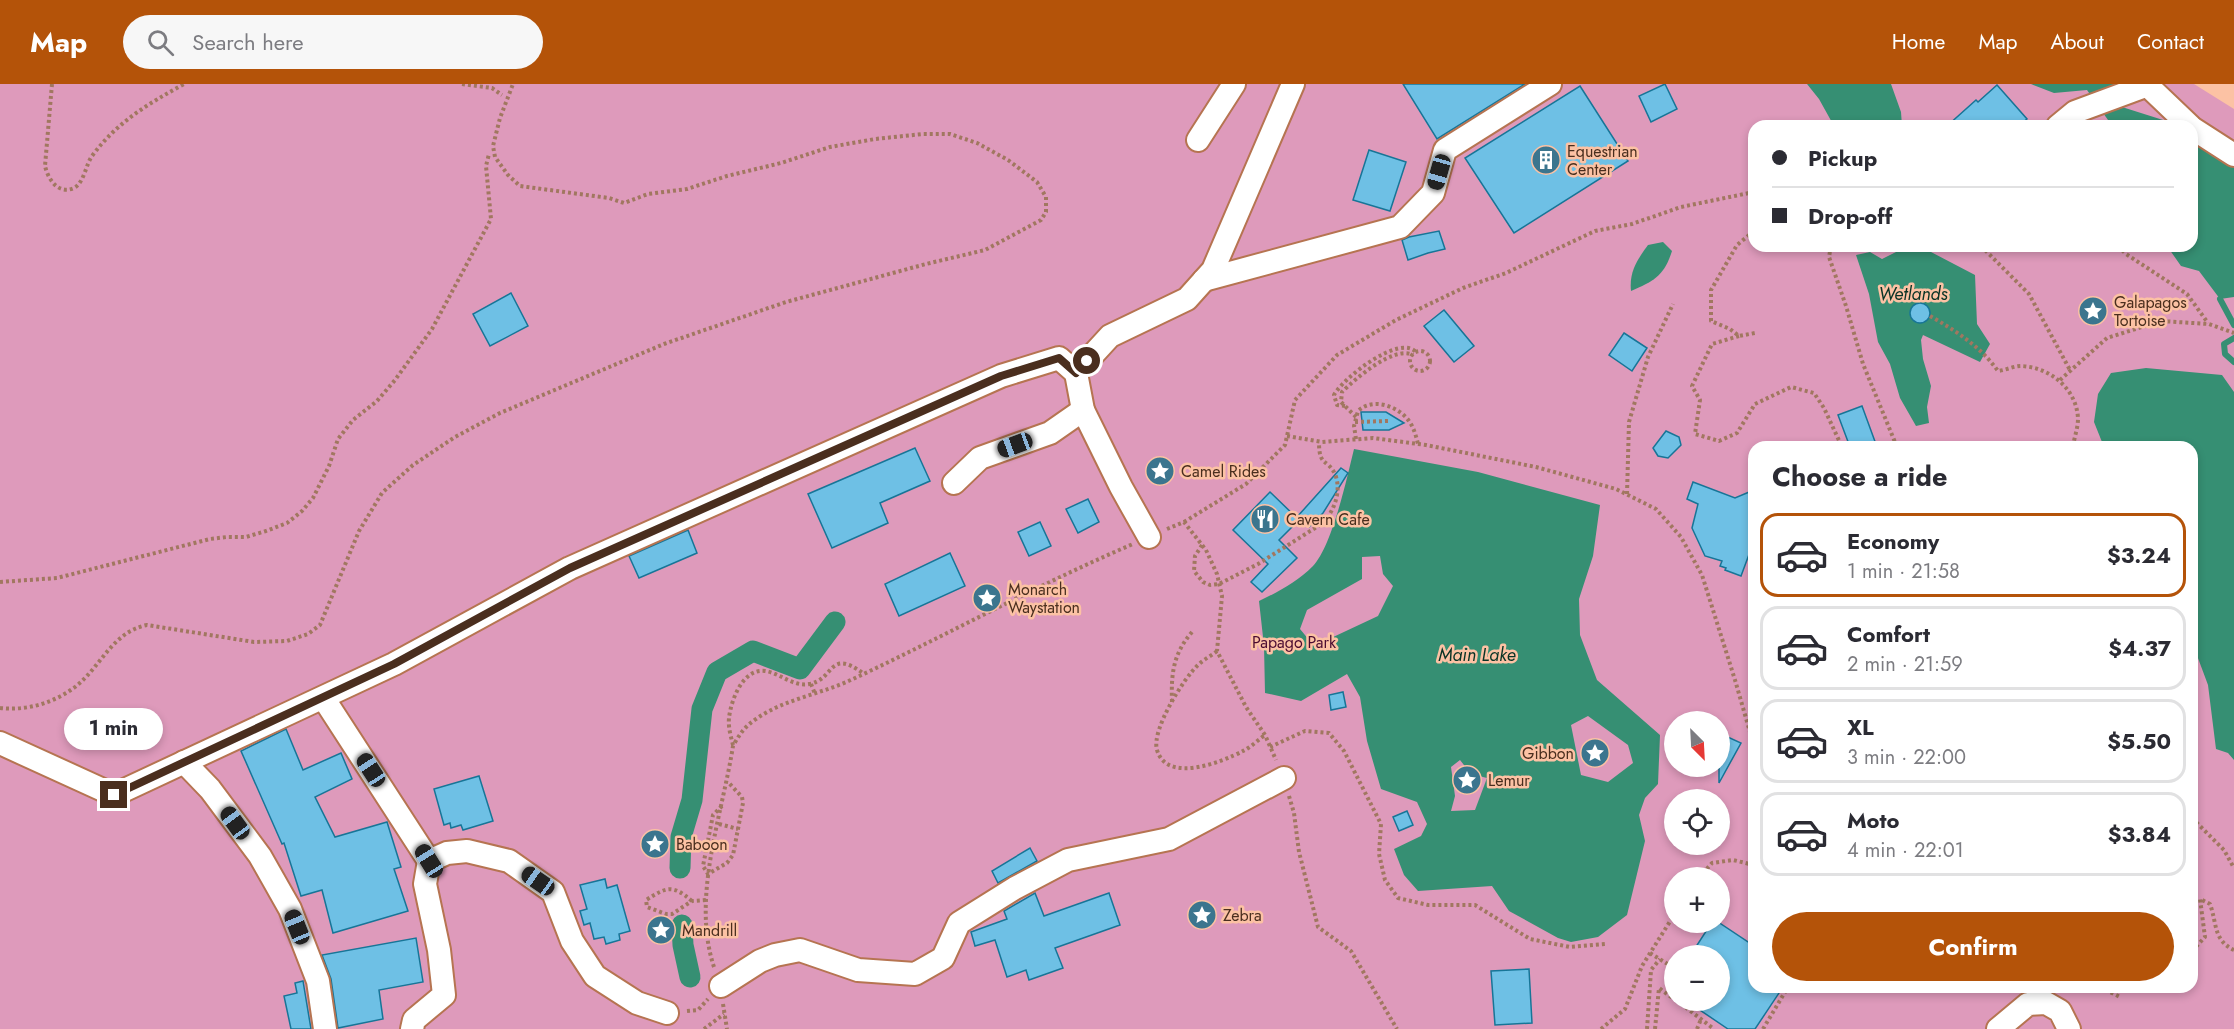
<!DOCTYPE html>
<meta charset="utf-8">
<style>
body{margin:0;font-family:Jost,sans-serif;background:#f7f7f7;color:#2b2b33;height:100vh;display:flex;flex-direction:column;font-size:22px;white-space:nowrap}
*{box-sizing:border-box;margin:0}
p{font-size:20px;color:#7c7c81}
.icon{flex:none;width:33px;height:33px;fill:none;stroke:currentColor;stroke-width:2;stroke-linecap:round;stroke-linejoin:round}
.map{position:relative;flex:1;overflow:hidden}
.drawer{position:absolute;left:1748px;top:357px;width:450px;height:552px;display:flex;flex-direction:column;background:#fff;border-radius:18px;box-shadow:0 3px 9px #0003}
.drawer>*{flex:none}
.hud{position:absolute;left:1748px;top:36px;width:450px;height:132px;border-radius:18px;box-shadow:0 3px 9px #0003;display:grid;align-content:center;height:132px;padding:0 24px;background:#fff}
.needle{width:39px;rotate:156deg}
.buttons{position:absolute;left:1664px;top:627px;display:grid;gap:12px}
.buttons a{display:grid;place-items:center;width:66px;height:66px;border-radius:50%;background:#fff;box-shadow:0 3px 9px #0003;font-size:30px}
.end{position:absolute;width:27px;height:27px;margin:-14px;border:8px solid #4a2e1e;background:#fff;box-shadow:0 0 0 3px #fff}
.from{border-radius:50%}
.bubble{position:absolute;height:42px;border-radius:21px;background:#fff;box-shadow:0 3px 9px #0003;font-size:20px;font-weight:700;line-height:42px;text-align:center}
.car{position:absolute;width:18px;height:36px;margin:-18px -9px;border-radius:8px;box-shadow:0 0 4px 2px #0007;background:linear-gradient(#222 24%,#8ab4d8 0 40%,#222 0 76%,#8ab4d8 0 86%,#222 0)}
.hud b{display:flex;align-items:center;gap:21px;height:57px;font-size:22px}
.hud b+b{border-top:2px solid #e1e1e2}
.hud i{width:15px;height:15px;background:#2b2b33}
ul{padding:0;list-style:none}
li{display:flex;align-items:center;gap:18px;height:84px;margin:0 12px 9px;padding:0 12px;border:3px solid #e1e1e2;border-radius:18px}
li div{flex:1}
li b{display:block;font-size:22px}
li em{font-style:normal;font-weight:700}
li.on{border-color:#b45309}
li>.icon{width:54px;height:54px;stroke-width:1.5}
h2{padding:0 24px;font-size:27px;line-height:72px}
.primary-button{display:flex;gap:12px;margin-top:auto;padding:12px 24px}
.primary-button a{flex:1;height:69px;border-radius:36px;background:#b45309;color:#fff;font-size:24px;font-weight:700;line-height:69px;text-align:center}
header{display:flex;align-items:center;gap:36px;box-sizing:border-box;height:84px;padding:0 30px;background:#b45309;color:#fff}
header strong{font-size:28px}
nav{display:flex;gap:33px;margin-inline-start:auto;font-size:21px}
.search{width:420px;height:54px;background:#f7f7f7;display:flex;align-items:center;gap:15px;box-sizing:border-box;padding:0 21px;border-radius:33px;color:#7c7c81;font-size:22px}
.map>svg:first-child{display:block}
.green{fill:#de9abb;fill-rule:evenodd}
.water{fill:#368f73;fill-rule:evenodd}
.lines{fill:none;stroke-linecap:round;stroke-linejoin:round}
.stream{stroke:#368f73;stroke-width:6}
.canal{stroke:#368f73;stroke-width:21}
.building{fill:#6ec0e5;stroke:#177597;stroke-width:1.5}
.minor-casing{stroke:#b67451;stroke-width:26}
.path{stroke:#a17760;stroke-width:4;stroke-dasharray:3 3;stroke-linecap:butt}
.minor{stroke:#fff;stroke-width:22}
.route{stroke:#4a2e1e;stroke-width:8}
.labels{text-anchor:middle;dominant-baseline:central;stroke-width:5;stroke-linejoin:round;paint-order:stroke}
.poi-label{font-size:16px;fill:#4a2e1e;stroke:#fcc2a4;text-anchor:start}
.park-label{font-size:16px;fill:#4a0b31;stroke:#fcc2a4}
.water-label{font-size:18px;font-style:italic;fill:#093326;stroke:#fcc2a4}
</style>
<header>
<strong>Map</strong>
<div class="search"><svg class="icon" aria-label="search" viewBox="0 0 24 24"><circle cx="10" cy="10" r="6"/><path d="M15 15l6 6"/></svg>Search here</div>
<nav><a>Home</a><a>Map</a><a>About</a><a>Contact</a></nav>
</header>
<div class="map">
<svg width="2234" height="945" viewBox="0 0 2234 945">
<rect width="100%" height="100%" fill="#fcc2a4"/>
<path class="green" d="M0,0H2194L2234,25V945H0ZM1754,42H2192V162H1754ZM1754,363H2192V903H1754ZM1674,638H1719V682H1674ZM1674,716H1719V760H1674ZM1674,794H1719V838H1674ZM1674,872H1719V916H1674Z"/>
<g class="water">
<path d="M1807,0H1891L1901,28L1902,42H1834L1819,15Z"/>
<path d="M2031,0H2113L2122,23L2182,42H2109L2108,36L2087,6L2054,9Z"/>
<path d="M2192,50L2234,83V213L2220,215L2199,187L2181,182L2167,162H2192Z"/>
<path d="M1663,158L1672,167C1664,192 1654,197 1631,207C1629,188 1637,176 1648,161Z"/>
<path d="M1898,167L1931,168L1975,191L1977,240L1990,260L1980,278L1923,251L1921,256L1923,275L1931,302L1927,323L1929,339L1916,342L1900,314L1890,280L1878,258L1869,210L1856,171L1870,168L1882,175Z"/>
<path d="M2146,284L2222,291L2234,308V676L2228,669L2216,665L2208,601L2192,558V363H2104L2094,338L2098,310L2111,289Z"/>
<path d="M1354,365L1478,388L1600,421L1593,472L1579,515L1580,551L1597,596L1660,651L1658,700L1645,714L1639,731L1645,757L1627,831L1598,853L1571,858L1558,854L1509,827L1492,802L1418,807L1404,791L1394,765L1421,752L1427,740L1417,718L1381,705L1367,657L1360,613L1347,590L1301,617L1265,609L1264,562L1259,517C1278,508 1297,498 1313,482C1332,462 1347,394 1354,365ZM1380,472L1383,490L1393,502L1378,532L1314,562L1300,545L1307,526L1362,495V473ZM1588,632L1628,661L1633,679L1608,698L1581,691L1571,641ZM1460,676L1471,690L1487,694L1475,726L1451,727L1455,712L1451,683Z"/>
</g>
<g class="lines">
<g class="stream">
<path d="M2220,215L2234,241"/>
<path d="M2234,254L2224,260L2225,270L2234,278"/>
</g>
<g class="canal">
<path d="M680,784L681,753L692,716L702,625L717,588L753,567L800,585L835,538"/>
<path d="M682,841L683,861L690,893"/>
</g>
</g>
<g class="building">
<path d="M1403,0H1525L1437,55Z"/>
<path d="M1665,0L1677,25L1651,38L1639,12Z"/>
<path d="M1997,1L2027,35L2018,42H1947L1976,16L1978,18Z"/>
<path d="M1580,2L1628,77L1514,149L1465,74Z"/>
<path d="M1369,66L1406,78L1390,127L1353,116Z"/>
<path d="M1439,147L1445,165L1428,169L1408,176L1402,156L1409,153Z"/>
<path d="M511,209L528,242L490,262L473,230Z"/>
<circle cx="1920" cy="229" r="10"/>
<path d="M1444,226L1474,262L1454,278L1424,242Z"/>
<path d="M1624,249L1647,264L1632,287L1609,271Z"/>
<path d="M1862,322L1877,363H1850L1838,331Z"/>
<path d="M1361,328H1386L1404,339L1389,346H1363Z"/>
<path d="M1666,347L1679,353L1681,361L1668,374L1658,372L1653,364Z"/>
<path d="M915,364L930,397L880,419L888,439L832,464L808,410Z"/>
<path d="M1341,384L1348,389L1323,429L1309,443L1297,433Z"/>
<path d="M1693,398L1735,414L1754,406V457L1741,492L1725,486L1726,484L1720,482L1722,477L1705,472L1692,444L1698,420L1687,415Z"/>
<path d="M1270,408L1299,436L1279,456L1297,474L1262,508L1251,498L1268,480L1233,446Z"/>
<path d="M1088,415L1099,438L1078,449L1066,425Z"/>
<path d="M1040,438L1051,462L1029,472L1018,448Z"/>
<path d="M688,446L697,469L639,494L629,472Z"/>
<path d="M950,469L965,502L899,532L885,500Z"/>
<path d="M1343,608L1346,623L1331,626L1329,611Z"/>
<path d="M286,645L303,686L341,669L352,695L315,713L335,753L387,738L401,783L394,785L408,827L333,849L322,806L301,812L284,759L282,760L241,667Z"/>
<path d="M1719,649L1741,659L1719,699Z"/>
<path d="M479,692L493,737L463,746L461,741L451,744L450,739L444,741L434,705Z"/>
<path d="M1407,727L1413,741L1399,747L1393,733Z"/>
<path d="M1030,764L1037,777L998,799L992,787Z"/>
<path d="M605,795L607,804L617,801L630,847L619,850L620,856L606,860L604,853L594,855L590,839L584,841L580,827L587,825L580,801Z"/>
<path d="M1035,809L1044,832L1109,809L1120,841L1055,864L1063,884L1029,896L1026,886L1007,893L995,856L975,862L971,848L1007,835L1004,827Z"/>
<path d="M1712,838H1718L1754,862V903H1783L1755,945H1728L1685,916H1719V872H1690Z"/>
<path d="M416,854L423,898L379,906L383,935L338,944L331,895L322,871Z"/>
<path d="M1529,885L1532,939L1495,941L1491,887Z"/>
<path d="M303,897L311,945H291L284,912L297,909L295,899Z"/>
</g>
<g class="lines">
<g class="minor-casing">
<g id="minor">
<path d="M2146,0L2190,42"/>
<path d="M2058,42L2075,28L2148,1"/>
<path d="M2192,44L2234,71"/>
<path d="M1198,56L1234,0"/>
<path d="M1204,196L1400,143L1433,109L1445,66L1550,0"/>
<path d="M954,399L980,374L1050,349L1083,326"/>
<path d="M1149,453L1121,403L1083,326L1076,289L1110,252L1187,215L1213,186L1293,0"/>
<path d="M324,615L429,777L447,769L467,767L509,777L553,808L572,857L595,892L637,919L667,929"/>
<path d="M0,659L114,711L394,580L570,484L1001,292L1059,274L1076,289"/>
<path d="M184,678L210,705L260,772L290,825L318,897L325,945"/>
<path d="M721,902L760,877L775,871L800,866L858,886L915,890L943,874L959,839L1015,804L1068,776L1169,755L1284,694"/>
<path d="M412,945L414,936L444,911L439,866L425,800L429,777"/>
<path d="M1998,945L2028,920L2046,919L2060,927L2069,945"/>
</g>
</g>
<g class="path">
<path d="M52,0L45,82C48,95 58,111 74,104C84,99 86,80 92,72C117,38 148,20 184,0"/>
<path d="M462,0L492,4L502,11"/>
<path d="M1754,147L1737,161L1711,206V237L1730,245L1739,252L1755,249"/>
<path d="M1831,162L1829,173L1846,222L1863,280L1897,363"/>
<path d="M1981,162L2029,210L2071,288"/>
<path d="M2118,162L2126,170L2187,210L2208,239"/>
<path d="M1930,232C1956,247 1980,262 1998,287C2006,286 2014,282 2021,282C2050,283 2077,305 2078,335C2078,344 2074,354 2073,363"/>
<path d="M1739,252L1712,260L1692,302L1700,316L1695,350L1719,357L1737,349L1755,320L1791,303L1814,309L1824,324L1842,363"/>
<circle cx="1420" cy="277" r="10"/>
<path d="M2060,296L2107,254L2161,237L2209,240L2234,249"/>
<path d="M1345,322L1337,321L1334,311C1343,294 1399,250 1416,268"/>
<path d="M1356,333L1341,318L1342,308C1355,295 1394,261 1413,271"/>
<path d="M1355,338L1388,337"/>
<path d="M1287,352L1322,358L1373,354L1426,361L1536,383L1616,405L1656,425L1681,453L1702,491L1735,596L1754,662"/>
<path d="M1356,355L1354,342L1358,327C1373,313 1398,322 1409,337C1414,344 1416,352 1418,360"/>
<path d="M1627,410L1629,338L1648,273L1673,220"/>
<path d="M1184,438L1246,400L1285,361L1295,316L1337,271L1396,236L1463,204L1506,189L1595,147L1632,140L1681,123L1754,108"/>
<path d="M1167,445L1184,438L1206,466L1217,490L1222,512L1217,567L1246,623L1265,651L1276,676"/>
<path d="M1202,461L1195,472L1194,487L1203,498L1210,501L1219,500L1258,480L1323,439C1334,427 1342,407 1335,390C1327,374 1319,383 1319,358"/>
<path d="M0,498L57,494L210,455L227,453H246L266,447L287,439L302,427L313,414L329,382L338,355L353,336L377,317L395,296L432,245L491,135L486,82L489,70"/>
<path d="M1217,567C1211,572 1204,575 1198,581C1184,594 1151,646 1157,666C1167,700 1222,678 1243,667C1251,663 1258,656 1265,651"/>
<path d="M811,600L815,610"/>
<path d="M1172,618C1171,590 1173,570 1192,548"/>
<path d="M0,624C26,627 54,619 75,603C101,583 112,548 147,541L254,558L287,557L308,550L320,541L359,447L382,409L413,381L455,353L500,329L664,260L786,218L926,180L985,166L1041,136L1046,128V113L1037,98L1008,76L977,59L950,50H923L875,55L830,63L781,79L727,92L687,105L648,110L624,119L609,114L520,102L508,91L495,73L493,62L500,34L513,0"/>
<path d="M733,661C731,653 728,643 729,634C731,616 743,584 765,587C780,589 793,603 809,600C835,596 828,563 864,590"/>
<path d="M1270,663L1305,647L1329,649L1344,667L1381,740L1379,770L1385,796L1398,814L1428,821H1475L1530,855L1570,863L1606,860"/>
<path d="M1289,712L1294,729L1299,768L1318,843L1351,867L1397,945"/>
<path d="M722,722L713,731L703,782L708,790L727,779L733,771L743,719L742,713L728,698"/>
<path d="M2192,734L2224,766L2234,784"/>
<path d="M719,740L738,745"/>
<path d="M1699,794L1712,779L1733,776L1754,781"/>
<path d="M692,817C672,800 667,803 646,816L647,823L666,830H672L692,817L706,816"/>
<path d="M2192,865L2193,866L2205,853L2200,815L2210,820C2217,839 2213,856 2234,866"/>
<path d="M1650,869L1674,884"/>
<path d="M714,883C691,814 722,732 733,662C739,651 745,642 756,635C784,615 822,610 853,595C947,551 1037,501 1133,460"/>
<path d="M2100,903L2120,913"/>
<path d="M1676,916L1714,945"/>
<path d="M723,920L727,945"/>
<path d="M687,927L698,926L708,915"/>
<path d="M704,945L724,930"/>
<path d="M1601,945L1625,925L1642,882L1674,831"/>
<path d="M1647,945L1651,886L1660,875"/>
<path d="M1655,945L1659,904L1674,915"/>
<path d="M1697,945L1701,935"/>
<path d="M1763,945L1788,903"/>
</g>
<use href="#minor" class="minor"/>
</g>
<g class="lines">
<path class="route" d="M114,711L394,580L570,484L1001,292L1059,274L1076,289L1087,277"/>
</g>
<defs>
<g id="building-disc" transform="scale(1.5)"><circle r="9.5" fill="#3b758e" stroke="#fcc2a4"/><path d="M-4-6H4V6H1V3H-1V6H-4ZM-2.5-4.3h1.7v1.8h-1.7ZM.8-4.3h1.7v1.8H.8ZM-2.5-1h1.7V.8h-1.7ZM.8-1h1.7V.8H.8Z" fill="#fff"/></g>
<g id="sight-disc" transform="scale(1.5)"><circle r="9.5" fill="#3b758e" stroke="#fcc2a4"/><path d="M0-6L1.8-2.2L6-1.7L2.9 1.2L3.7 5.4L0 3.3L-3.7 5.4L-2.9 1.2L-6-1.7L-1.8-2.2Z" fill="#fff"/></g>
<g id="restaurant-disc" transform="scale(1.5)"><circle r="9.5" fill="#3b758e" stroke="#fcc2a4"/><path d="M-5-6h1v4h1v-4h1v4h1v-4h1v5L-1.5 .5V6h-2V.5L-5-1ZM5-6V6H3V1.5H1.5Q1.5-4 5-6Z" fill="#fff"/></g>
</defs>
<g fill-rule="evenodd">
<use href="#building-disc" x="1546" y="76"/>
<use href="#sight-disc" x="2093" y="227"/>
<use href="#sight-disc" x="1160" y="387"/>
<use href="#restaurant-disc" x="1265" y="435"/>
<use href="#sight-disc" x="987" y="514"/>
<use href="#sight-disc" x="1595" y="669"/>
<use href="#sight-disc" x="1467" y="696"/>
<use href="#sight-disc" x="655" y="760"/>
<use href="#sight-disc" x="1202" y="831"/>
<use href="#sight-disc" x="661" y="846"/>
</g>
<g class="labels">
<g class="poi-label">
<text x="1567" y="67">Equestrian<tspan x="1567" dy="18">Center</tspan></text>
<text x="2114" y="218">Galapagos<tspan x="2114" dy="18">Tortoise</tspan></text>
<text x="1181" y="387">Camel Rides</text>
<text x="1286" y="435">Cavern Cafe</text>
<text x="1008" y="505">Monarch<tspan x="1008" dy="18">Waystation</tspan></text>
<text x="1574" y="669" text-anchor="end">Gibbon</text>
<text x="1488" y="696">Lemur</text>
<text x="676" y="760">Baboon</text>
<text x="1223" y="831">Zebra</text>
<text x="682" y="846">Mandrill</text>
</g>
<g class="park-label">
<text x="1294" y="558">Papago Park</text>
</g>
<g class="water-label">
<text x="1913" y="210">Wetlands</text>
<text x="1477" y="571">Main Lake</text>
</g>
</g>
</svg>
<div class="buttons">
<a><svg class="needle" viewBox="-14 -14 28 28"><path d="M0-13l5 13h-10z" fill="#e53935"/><path d="M0 13l5-13h-10z" fill="#7c7c81"/></svg></a>
<a><svg class="icon" aria-label="locate" viewBox="0 0 24 24"><circle cx="12" cy="12" r="6"/><path d="M12 2v4M12 18v4M2 12h4M18 12h4"/></svg></a>
<a>+</a>
<a>−</a>
</div>
<i class="end from" style="left:1087px;top:277px"></i>
<i class="end" style="left:114px;top:711px"></i>
<div class="bubble" style="left:64px;top:624px;width:99px">1 min</div>
<i class="car" style="left:1439px;top:88px;rotate:196deg"></i>
<i class="car" style="left:1015px;top:361px;rotate:250deg"></i>
<i class="car" style="left:371px;top:686px;rotate:327deg"></i>
<i class="car" style="left:235px;top:739px;rotate:324deg"></i>
<i class="car" style="left:429px;top:777px;rotate:328deg"></i>
<i class="car" style="left:538px;top:797px;rotate:305deg"></i>
<i class="car" style="left:297px;top:843px;rotate:338deg"></i>
<div class="hud">
<b><i class="from"></i>Pickup</b>
<b><i></i>Drop-off</b>
</div>
<section class="drawer">
<h2>Choose a ride</h2>
<ul>
<li class="on"><svg class="icon" aria-label="car" viewBox="0 0 24 24"><path d="M5 17H2v-5l4-1 3-4h7l3 4 3 1v5h-3M9 17h6M6 11h13"/><circle cx="7" cy="17" r="2"/><circle cx="17" cy="17" r="2"/></svg><div><b>Economy</b><p>1 min · 21:58</p></div><em>$3.24</em></li>
<li><svg class="icon" aria-label="car" viewBox="0 0 24 24"><path d="M5 17H2v-5l4-1 3-4h7l3 4 3 1v5h-3M9 17h6M6 11h13"/><circle cx="7" cy="17" r="2"/><circle cx="17" cy="17" r="2"/></svg><div><b>Comfort</b><p>2 min · 21:59</p></div><em>$4.37</em></li>
<li><svg class="icon" aria-label="car" viewBox="0 0 24 24"><path d="M5 17H2v-5l4-1 3-4h7l3 4 3 1v5h-3M9 17h6M6 11h13"/><circle cx="7" cy="17" r="2"/><circle cx="17" cy="17" r="2"/></svg><div><b>XL</b><p>3 min · 22:00</p></div><em>$5.50</em></li>
<li><svg class="icon" aria-label="car" viewBox="0 0 24 24"><path d="M5 17H2v-5l4-1 3-4h7l3 4 3 1v5h-3M9 17h6M6 11h13"/><circle cx="7" cy="17" r="2"/><circle cx="17" cy="17" r="2"/></svg><div><b>Moto</b><p>4 min · 22:01</p></div><em>$3.84</em></li>
</ul>
<div class="primary-button"><a>Confirm</a></div>
</section>
</div>
